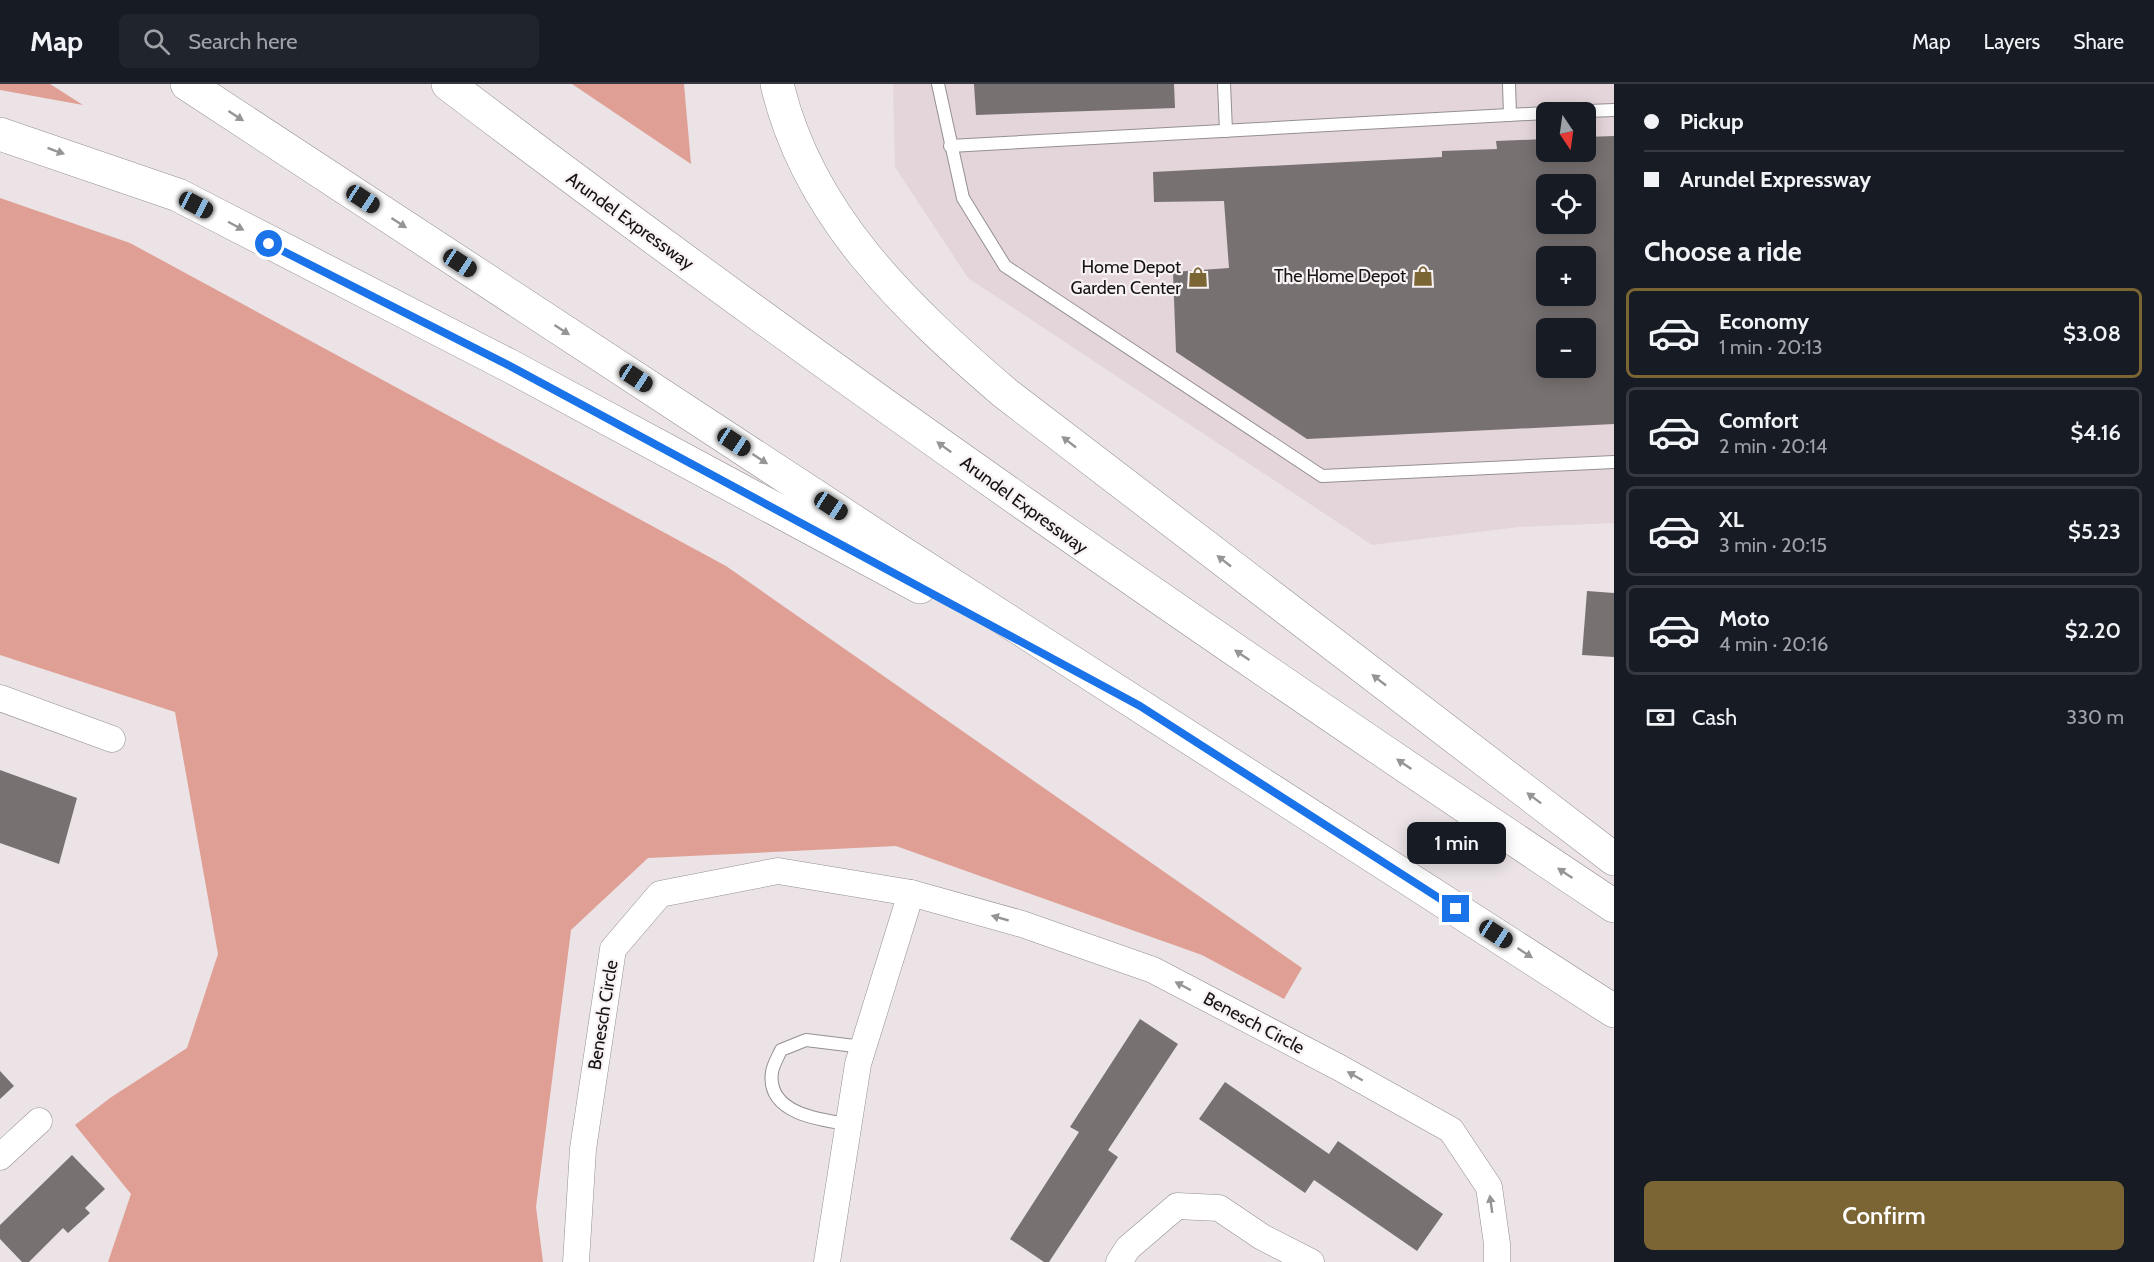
<!DOCTYPE html>
<meta charset="utf-8">
<style>
body{margin:0;font-family:Cabin,sans-serif;background:#20242c;color:#f1f3f6;height:100vh;display:flex;flex-direction:column;font-size:22px;white-space:nowrap}
*{box-sizing:border-box;margin:0}
p{font-size:20px;color:#9ea1a6}
.icon{flex:none;width:33px;height:33px;fill:none;stroke:currentColor;stroke-width:2;stroke-linecap:round;stroke-linejoin:round}
.map{position:relative;flex:1;overflow:hidden}
.side{display:flex;flex-direction:column;background:#171b24;width:540px}
.side>*{flex:none}
.guide{display:grid;align-content:center;height:132px;padding:0 30px;background:#171b24}
.needle{width:39px;rotate:167deg}
.controls{position:absolute;left:1536px;top:18px;display:grid;gap:12px}
.controls a{display:grid;place-items:center;width:60px;height:60px;border-radius:9px;background:#171b24;box-shadow:0 3px 15px #0003;font-size:30px}
.end{position:absolute;width:27px;height:27px;margin:-14px;border:8px solid #1a73e8;background:#fff;box-shadow:0 0 0 3px #fff}
.from{border-radius:50%}
.bubble{position:absolute;height:42px;border-radius:9px;background:#171b24;box-shadow:0 3px 15px #0003;font-size:20px;font-weight:600;line-height:42px;text-align:center}
.car{position:absolute;width:18px;height:36px;margin:-18px -9px;border-radius:8px;box-shadow:0 0 4px 2px #0007;background:linear-gradient(#222 24%,#8ab4d8 0 40%,#222 0 76%,#8ab4d8 0 86%,#222 0)}
.guide b{display:flex;align-items:center;gap:21px;height:57px;font-size:22px}
.guide b+b{border-top:2px solid #363941}
.guide i{width:15px;height:15px;background:#f1f3f6}
ul{padding:0;list-style:none}
li{display:flex;align-items:center;gap:18px;height:90px;margin:0 12px 9px;padding:0 18px;border:3px solid #363941;border-radius:9px}
li div{flex:1}
li b{display:block;font-size:22px}
li em{font-style:normal;font-weight:600}
li.current{border-color:#7c6535}
li>.icon{width:54px;height:54px;stroke-width:1.5}
h2{padding:0 30px;font-size:27px;line-height:72px}
.pay{display:flex;align-items:center;gap:15px;height:66px;padding:0 30px;font-size:22px}
.pay p{margin-inline-start:auto}
.cta{display:flex;gap:12px;margin-top:auto;padding:12px 30px}
.cta a{flex:1;height:69px;border-radius:9px;background:#7c6535;color:#fff;font-size:24px;font-weight:600;line-height:69px;text-align:center}
header{display:flex;align-items:center;gap:36px;box-sizing:border-box;height:84px;padding:0 30px;background:#171b24;border-bottom:2px solid #363941}
header strong{font-size:28px}
nav{display:flex;gap:33px;margin-inline-start:auto;font-size:21px}
.search{width:420px;height:54px;background:#20242c;display:flex;align-items:center;gap:15px;box-sizing:border-box;padding:0 21px;border-radius:9px;color:#9ea1a6;font-size:22px}
main{display:flex;flex:1;min-height:0}
.map>svg:first-child{display:block}
.built{fill:#e4d5da;fill-rule:evenodd}
.forest{fill:#df9f94}
.building{fill:#787172;fill-rule:evenodd}
.lines{fill:none;stroke-linecap:round;stroke-linejoin:round}
.lane-casing{stroke:#958f91;stroke-width:14}
.street-casing{stroke:#958f91;stroke-width:27}
.highway-casing{stroke:#958f91;stroke-width:34}
.lane{stroke:#fff;stroke-width:12}
.street{stroke:#fff;stroke-width:26}
.highway{stroke:#fff;stroke-width:33}
.oneway{fill:#969595}
.route{stroke:#1a73e8;stroke-width:8}
.labels{text-anchor:middle;dominant-baseline:central;stroke-width:4.5;stroke-linejoin:round;paint-order:stroke}
.street-label{font-size:18px;fill:#151314;stroke:#f8f1f3}
.poi-label{font-size:18px;fill:#151314;stroke:#f8f1f3;text-anchor:end}
</style>
<header>
<strong>Map</strong>
<div class="search"><svg class="icon" aria-label="search" viewBox="0 0 24 24"><circle cx="10" cy="10" r="6"/><path d="M15 15l6 6"/></svg>Search here</div>
<nav><a>Map</a><a>Layers</a><a>Share</a></nav>
</header>
<main>
<div class="map">
<svg width="1614" height="1178" viewBox="0 0 1614 1178">
<rect width="100%" height="100%" fill="#ebe3e6"/>
<path class="built" d="M893,0H1614V439L1519,443L1372,461L968,194L895,83ZM1546,28H1586V68H1546ZM1546,100H1586V140H1546ZM1546,172H1586V212H1546ZM1546,244H1586V284H1546Z"/>
<g class="forest">
<path d="M0,0H50L83,21L0,6Z"/>
<path d="M572,0H684L691,80Z"/>
<path d="M0,114L130,159L726,482L1302,884L1284,915L1202,871L896,762L648,774L571,846L536,1123L543,1178H108L131,1110L75,1041L110,1014L187,964L218,870L175,628L0,571Z"/>
</g>
<g class="building">
<path d="M974,0H1174L1175,24L976,31Z"/>
<path d="M1614,52V340L1307,355L1176,268L1173,188L1229,184L1224,117L1154,118L1153,88L1442,73V67L1497,65L1496,57L1546,55V68H1586V53ZM1546,100H1586V140H1546ZM1546,172H1586V212H1546ZM1546,244H1586V284H1546Z"/>
<path d="M1587,507L1614,509V573L1582,571Z"/>
<path d="M0,686L77,714L59,780L0,759Z"/>
<path d="M1140,935L1178,960L1108,1066L1118,1073L1049,1178H1044L1010,1155L1079,1048L1070,1043Z"/>
<path d="M0,987L14,1002L0,1015Z"/>
<path d="M1225,998L1329,1070L1338,1057L1443,1130L1417,1167L1314,1096L1305,1109L1199,1035Z"/>
<path d="M72,1071L105,1105L85,1124L90,1129L68,1149L63,1144L29,1178H22L0,1155V1141Z"/>
</g>
<g class="lines">
<g class="lane-casing">
<g id="lane">
<path d="M938,0L963,114L1005,182L1322,392L1614,378"/>
<path d="M1224,0L1226,47"/>
<path d="M1509,0L1510,31"/>
<path d="M1563,28L1614,26"/>
<path d="M950,62L1546,29"/>
<path d="M848,1040C819,1036 766,1029 772,988C773,981 778,973 781,966L806,956L863,963"/>
</g>
</g>
<g class="street-casing">
<g id="street">
<path d="M0,614L112,655"/>
<path d="M0,1073L39,1037"/>
<path d="M576,1178L583,1065L613,865L660,810L778,787L911,809L1022,840L1153,886L1340,984L1451,1046L1489,1103L1497,1160V1178"/>
<path d="M827,1178L858,980L911,809"/>
<path d="M1119,1178L1128,1164L1177,1122L1219,1124L1262,1153L1311,1178"/>
</g>
</g>
<g class="highway-casing">
<g id="highway">
<path d="M187,0L890,461L1614,927"/>
<path d="M448,0C827,288 1218,558 1614,822"/>
<path d="M777,0C808,132 906,224 1005,309L1614,775"/>
<path d="M0,50L178,111L510,282L920,503"/>
</g>
</g>
<use href="#lane" class="lane"/>
<use href="#street" class="street"/>
<use href="#highway" class="highway"/>
</g>
<defs><path id="oneway-solid" d="M-6-.8H1V-3.2L6.5 0L1 3.2V.8H-6Z" transform="scale(1.5)"/></defs>
<g class="oneway">
<use href="#oneway-solid" transform="translate(236 32) rotate(33)"/>
<use href="#oneway-solid" transform="translate(56 67) rotate(20)"/>
<use href="#oneway-solid" transform="translate(399 139) rotate(33)"/>
<use href="#oneway-solid" transform="translate(236 142) rotate(28)"/>
<use href="#oneway-solid" transform="translate(562 246) rotate(33)"/>
<use href="#oneway-solid" transform="translate(1069 358) rotate(-142)"/>
<use href="#oneway-solid" transform="translate(944 363) rotate(-144)"/>
<use href="#oneway-solid" transform="translate(760 375) rotate(33)"/>
<use href="#oneway-solid" transform="translate(1224 477) rotate(-142)"/>
<use href="#oneway-solid" transform="translate(1242 571) rotate(-146)"/>
<use href="#oneway-solid" transform="translate(1379 596) rotate(-142)"/>
<use href="#oneway-solid" transform="translate(1404 680) rotate(-146)"/>
<use href="#oneway-solid" transform="translate(1534 714) rotate(-143)"/>
<use href="#oneway-solid" transform="translate(1565 789) rotate(-146)"/>
<use href="#oneway-solid" transform="translate(1000 834) rotate(-164)"/>
<use href="#oneway-solid" transform="translate(1525 869) rotate(33)"/>
<use href="#oneway-solid" transform="translate(1183 902) rotate(-152)"/>
<use href="#oneway-solid" transform="translate(1355 992) rotate(-150)"/>
<use href="#oneway-solid" transform="translate(1491 1120) rotate(-98)"/>
</g>
<g class="lines">
<path class="route" d="M269,160L510,282L1140,622L1456,825"/>
</g>
<defs>
<g id="shop-bare" transform="scale(1.62)"><path d="M-5-2.5h2.3a2.7 3.5 0 0 1 5.4 0H5L5.5 6h-11ZM-1.5-2.5h3a1.5 2.3 0 0 0-3 0Z" fill="#7c6535" stroke="#f8f1f3" stroke-width="2.5" paint-order="stroke"/></g>
</defs>
<g fill-rule="evenodd">
<use href="#shop-bare" x="1423" y="192"/>
<use href="#shop-bare" x="1198" y="193"/>
</g>
<g class="labels">
<g class="street-label">
<text transform="translate(630 137) rotate(36)">Arundel Expressway</text>
<text transform="translate(1024 421) rotate(36)">Arundel Expressway</text>
<text transform="translate(603 931) rotate(-81)">Benesch Circle</text>
<text transform="translate(1254 939) rotate(28)">Benesch Circle</text>
</g>
<g class="poi-label">
<text x="1181" y="183">Home Depot<tspan x="1181" dy="21">Garden Center</tspan></text>
<text x="1406" y="192">The Home Depot</text>
</g>
</g>
</svg>
<div class="controls">
<a><svg class="needle" viewBox="-14 -14 28 28"><path d="M0-13l5 13h-10z" fill="#e53935"/><path d="M0 13l5-13h-10z" fill="#9ea1a6"/></svg></a>
<a><svg class="icon" aria-label="locate" viewBox="0 0 24 24"><circle cx="12" cy="12" r="6"/><path d="M12 2v4M12 18v4M2 12h4M18 12h4"/></svg></a>
<a>+</a>
<a>−</a>
</div>
<i class="end from" style="left:269px;top:160px"></i>
<i class="end" style="left:1456px;top:825px"></i>
<div class="bubble" style="left:1407px;top:738px;width:99px">1 min</div>
<i class="car" style="left:363px;top:115px;rotate:123deg"></i>
<i class="car" style="left:196px;top:121px;rotate:118deg"></i>
<i class="car" style="left:460px;top:179px;rotate:123deg"></i>
<i class="car" style="left:636px;top:294px;rotate:123deg"></i>
<i class="car" style="left:734px;top:358px;rotate:123deg"></i>
<i class="car" style="left:831px;top:422px;rotate:123deg"></i>
<i class="car" style="left:1496px;top:850px;rotate:123deg"></i>
</div>
<section class="side">
<div class="guide">
<b><i class="from"></i>Pickup</b>
<b><i></i>Arundel Expressway</b>
</div>
<h2>Choose a ride</h2>
<ul>
<li class="current"><svg class="icon" aria-label="car" viewBox="0 0 24 24"><path d="M5 17H2v-5l4-1 3-4h7l3 4 3 1v5h-3M9 17h6M6 11h13"/><circle cx="7" cy="17" r="2"/><circle cx="17" cy="17" r="2"/></svg><div><b>Economy</b><p>1 min · 20:13</p></div><em>$3.08</em></li>
<li><svg class="icon" aria-label="car" viewBox="0 0 24 24"><path d="M5 17H2v-5l4-1 3-4h7l3 4 3 1v5h-3M9 17h6M6 11h13"/><circle cx="7" cy="17" r="2"/><circle cx="17" cy="17" r="2"/></svg><div><b>Comfort</b><p>2 min · 20:14</p></div><em>$4.16</em></li>
<li><svg class="icon" aria-label="car" viewBox="0 0 24 24"><path d="M5 17H2v-5l4-1 3-4h7l3 4 3 1v5h-3M9 17h6M6 11h13"/><circle cx="7" cy="17" r="2"/><circle cx="17" cy="17" r="2"/></svg><div><b>XL</b><p>3 min · 20:15</p></div><em>$5.23</em></li>
<li><svg class="icon" aria-label="car" viewBox="0 0 24 24"><path d="M5 17H2v-5l4-1 3-4h7l3 4 3 1v5h-3M9 17h6M6 11h13"/><circle cx="7" cy="17" r="2"/><circle cx="17" cy="17" r="2"/></svg><div><b>Moto</b><p>4 min · 20:16</p></div><em>$2.20</em></li>
</ul>
<div class="pay"><svg class="icon" aria-label="cash" viewBox="0 0 24 24"><path d="M3 7h18v10H3z"/><circle cx="12" cy="12" r="2"/></svg>Cash<p>330 m</p></div>
<div class="cta"><a>Confirm</a></div>
</section>
</main>
